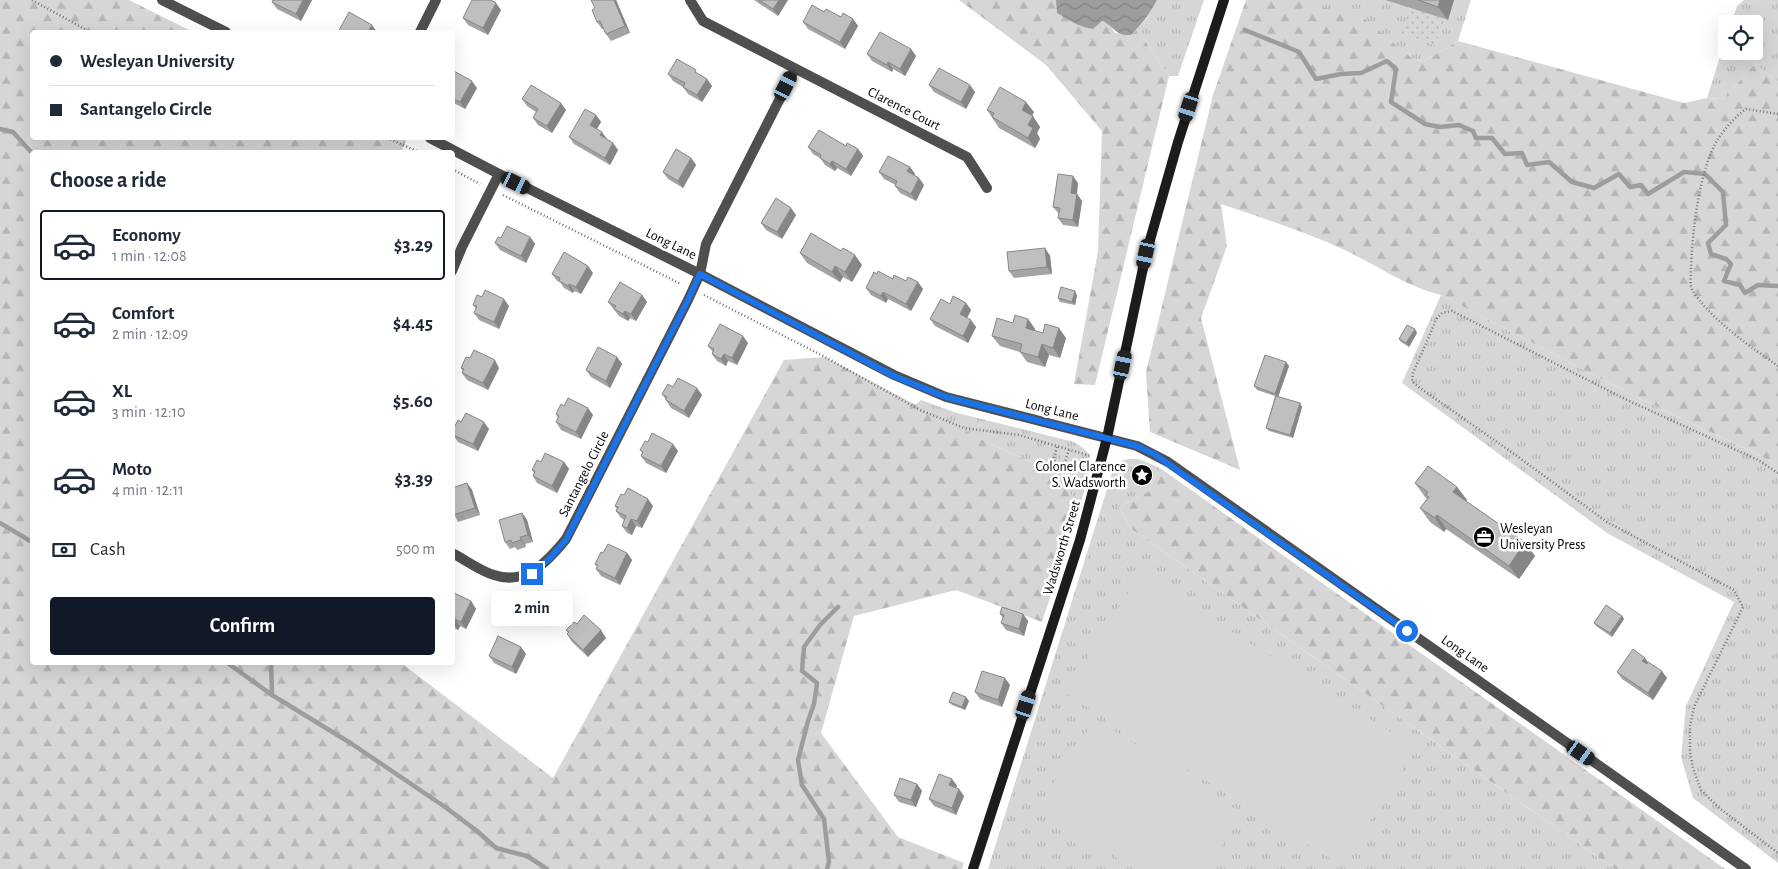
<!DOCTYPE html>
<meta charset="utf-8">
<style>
body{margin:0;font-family:"Alegreya Sans",sans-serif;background:#f2f2f3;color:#1f2937;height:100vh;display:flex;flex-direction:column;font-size:19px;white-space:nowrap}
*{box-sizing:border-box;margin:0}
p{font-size:16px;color:#747a83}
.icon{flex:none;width:28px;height:28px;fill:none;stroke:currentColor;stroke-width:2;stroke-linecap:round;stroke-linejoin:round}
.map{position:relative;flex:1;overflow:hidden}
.side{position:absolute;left:30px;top:150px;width:425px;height:515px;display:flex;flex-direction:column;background:#fff;border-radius:5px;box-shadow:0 5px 20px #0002}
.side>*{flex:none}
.guide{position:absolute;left:30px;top:30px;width:425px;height:110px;border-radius:5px;box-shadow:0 5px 20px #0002;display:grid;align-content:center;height:110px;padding:0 20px;background:#fff}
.fabs{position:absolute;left:1718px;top:15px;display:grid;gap:10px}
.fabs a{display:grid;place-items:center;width:45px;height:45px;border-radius:5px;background:#fff;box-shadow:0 5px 20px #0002;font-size:25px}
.end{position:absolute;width:22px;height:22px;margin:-11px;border:6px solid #1a73e8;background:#fff;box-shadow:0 0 0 2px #fff}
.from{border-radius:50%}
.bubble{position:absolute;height:35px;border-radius:5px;background:#fff;box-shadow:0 5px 20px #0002;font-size:16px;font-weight:600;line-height:35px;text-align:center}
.car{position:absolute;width:15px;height:30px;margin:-15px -8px;border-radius:6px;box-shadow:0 0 4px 1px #0007;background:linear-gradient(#222 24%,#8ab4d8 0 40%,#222 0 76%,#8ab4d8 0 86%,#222 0)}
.guide b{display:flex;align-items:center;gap:18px;height:48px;font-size:19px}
.guide b+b{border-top:1px solid #e0e1e3}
.guide i{width:12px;height:12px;background:#1f2937}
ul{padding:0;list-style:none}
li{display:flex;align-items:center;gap:15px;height:70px;margin:0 10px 8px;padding:0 10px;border:2px solid transparent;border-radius:5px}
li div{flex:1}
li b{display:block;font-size:19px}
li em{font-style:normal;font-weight:600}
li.on{border-color:#111827}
li>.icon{width:45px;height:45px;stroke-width:1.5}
h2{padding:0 20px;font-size:22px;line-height:60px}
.pay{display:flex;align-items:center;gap:12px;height:55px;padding:0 20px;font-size:19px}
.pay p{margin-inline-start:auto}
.cta{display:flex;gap:10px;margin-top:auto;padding:10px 20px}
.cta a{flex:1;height:58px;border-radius:5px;background:#111827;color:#fff;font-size:20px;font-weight:600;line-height:58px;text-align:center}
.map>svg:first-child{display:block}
.grass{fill:url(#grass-tufts)}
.forest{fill:url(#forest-firs)}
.park{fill:url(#park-dots)}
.garden{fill:#d6d6d6}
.water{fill:url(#water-waves)}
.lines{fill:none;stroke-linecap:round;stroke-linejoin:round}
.stream{stroke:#9d9d9d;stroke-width:4.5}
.path{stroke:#717171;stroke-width:2.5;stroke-dasharray:1 2.5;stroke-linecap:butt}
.street{stroke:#4f4f4f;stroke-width:10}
.secondary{stroke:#1c1c1c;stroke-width:10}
.wall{fill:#a4a4a4}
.shaded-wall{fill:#868686}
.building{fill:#bfbfbf;stroke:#868686}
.route{stroke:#1a73e8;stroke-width:6}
.labels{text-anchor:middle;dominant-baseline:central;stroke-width:5;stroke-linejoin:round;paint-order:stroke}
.street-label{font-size:14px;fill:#000;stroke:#fff}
.poi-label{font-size:14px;fill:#000;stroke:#fff;text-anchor:end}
</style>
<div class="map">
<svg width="1778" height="869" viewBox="0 0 1778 869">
<defs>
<pattern id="grass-tufts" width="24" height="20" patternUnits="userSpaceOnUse" patternTransform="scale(1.25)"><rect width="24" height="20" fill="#d6d6d6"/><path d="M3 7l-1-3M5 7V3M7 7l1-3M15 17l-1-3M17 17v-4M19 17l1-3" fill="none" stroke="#b6b6b6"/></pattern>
<pattern id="forest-firs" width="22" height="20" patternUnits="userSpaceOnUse" patternTransform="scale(1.25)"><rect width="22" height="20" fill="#d6d6d6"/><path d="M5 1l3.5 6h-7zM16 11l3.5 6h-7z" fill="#b6b6b6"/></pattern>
<pattern id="park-dots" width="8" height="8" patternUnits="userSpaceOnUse" patternTransform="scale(1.25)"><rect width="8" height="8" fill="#d6d6d6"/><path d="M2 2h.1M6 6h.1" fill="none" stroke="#b6b6b6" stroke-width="1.8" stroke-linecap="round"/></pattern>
<pattern id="water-waves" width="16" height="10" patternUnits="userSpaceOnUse" patternTransform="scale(1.25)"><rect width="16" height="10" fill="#9d9d9d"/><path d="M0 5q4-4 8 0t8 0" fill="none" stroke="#858585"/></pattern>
</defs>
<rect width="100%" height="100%" fill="#fff"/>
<g class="grass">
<path d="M1157,0H1204L1178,76H1169L1137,29L1147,18Z"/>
<path d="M1297,0H1385L1410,8L1402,34L1436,45L1445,19L1448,20L1454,0H1471L1458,41L1424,61L1414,60L1399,49Z"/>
<path d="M1744,0H1778V82L1755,64L1723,99L1707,98L1726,38V51H1754V24H1731L1737,6Z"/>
<path d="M1441,295L1636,397L1761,456L1778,466V863L1693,798L1681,757L1686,706L1734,602L1607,533L1402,383Z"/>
<path d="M921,400L957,413L1074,442C1079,445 1086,449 1089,455C1093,466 1083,494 1080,506L1074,500L1059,474L990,444L915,405Z"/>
<path d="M1128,459H1139L1160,468L1148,492L1119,507L1130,528L1615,869H988L1113,470L1121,461Z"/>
</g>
<g class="forest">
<path d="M0,0H129L193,32H32V138H399L406,141L401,152H32V662L401,663L553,778L784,360L825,357L990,444L1059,474L1074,500L1080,506L1042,622L956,590L854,616L821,733L898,837L964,863L962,869H0Z"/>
<path d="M959,0H1056L1058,2L1110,25L1115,33L1131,35L1137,29L1169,76L1095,385L1074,384L1098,251L1102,131L1046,65Z"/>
<path d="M1246,0H1297L1364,18L1414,60L1424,61L1458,41L1684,103L1707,98L1723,99L1755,64L1778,82V466L1761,456L1636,397L1441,295C1407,287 1378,266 1347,251C1306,232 1263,218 1221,204L1227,246L1201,318L1240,470L1150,432L1146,372L1213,95Z"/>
<path d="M1160,468L1680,837L1725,869H1615L1130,528L1119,507L1148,492Z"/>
</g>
<path class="park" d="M1410,8L1445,19L1436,45L1401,34Z"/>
<g class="garden">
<path d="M1140,574L1416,748L1342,866L1065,693Z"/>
<path d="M1095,719L1243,814L1208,869H1135L1038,807Z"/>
</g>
<path class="water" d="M1056,0H1157C1150,14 1142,24 1131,35C1114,36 1116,27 1102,21L1093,29C1079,27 1069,20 1057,13Z"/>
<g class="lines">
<g class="stream">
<path d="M1245,30L1299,52L1316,79L1341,74L1361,73L1387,61L1396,69L1391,102L1425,124L1440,127L1459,125L1473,131L1476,138H1492L1505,154L1522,153L1527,165L1549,162L1572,182L1594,188L1619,174L1630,187L1641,185L1648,194L1684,172L1705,174L1723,192L1726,225L1708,243L1711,254L1726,259L1731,264L1724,281L1740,285L1745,293L1758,285L1778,286"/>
<path d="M0,129L13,132L32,153"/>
<path d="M0,523L32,542"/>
<path d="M226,662L272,695L352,744L445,807L477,831L496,848L527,856L547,869"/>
<path d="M271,662L272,695"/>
<path d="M827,869L829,862L824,819L802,785L798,760L808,721L814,704L817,683L802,671L804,647L820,625L838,607"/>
</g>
<g class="path">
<path d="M32,0L90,32"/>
<path d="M1778,114L1746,109C1735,117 1725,128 1718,139C1699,170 1692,233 1691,269C1691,275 1689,286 1693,291C1710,319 1751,347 1778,366"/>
<path d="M387,138L419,152"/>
<path d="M452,169L480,184"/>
<path d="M503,195L681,284"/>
<path d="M704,295L825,357L920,410L964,428L1019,435L1091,456"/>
<path d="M1057,447L1054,457L1055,462L1058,464L1065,462L1069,450"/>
<path d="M1778,473L1758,460L1625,399L1452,311L1442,313L1437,318L1413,373L1412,381L1420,388L1517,456L1607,522L1734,590L1743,607L1694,707L1690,726V752L1693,768L1701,790L1718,807L1778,853"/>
</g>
<g class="street">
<path d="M162,0L226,32"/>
<path d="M690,0L703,21L967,157L987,188"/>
<path d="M420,32L436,0"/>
<path d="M430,138L499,174L700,274L894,375L946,397L1137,446L1168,462L1746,869"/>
<path d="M452,271L462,247L499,174"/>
<path d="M452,553C466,560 480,571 494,575C526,586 548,561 566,539L688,300L700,274L706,244L795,69"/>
</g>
<path class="secondary" d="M973,869L1080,540L1107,438L1146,254L1178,142L1224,0"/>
</g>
<g class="wall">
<path d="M273,0H312L301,21L277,9L272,2Z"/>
<path d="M616,0L630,33L611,41L606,34L604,29H602L597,22Z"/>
<path d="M754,0H788L778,16Z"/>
<path d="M1385,0H1454L1448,20Z"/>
<path d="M501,10L488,35L468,25L463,18Z"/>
<path d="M824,12L841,17L853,19L858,26L845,49L808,29L803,22Z"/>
<path d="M911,49L916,56L905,76L893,69L892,72L872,61L867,54Z"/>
<path d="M452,70L477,88L465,109L452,102Z"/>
<path d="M668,74H699L707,79L712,86L702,102L688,94L683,87L673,81Z"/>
<path d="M929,85L975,92L966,109L934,92Z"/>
<path d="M522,99L566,110L552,133L538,125L533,118L536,112L527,106Z"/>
<path d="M987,110L1034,112L1032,116L1040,127L1037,133L1040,139L1035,148L999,128Z"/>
<path d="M596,115L601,122L597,129L607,139L613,143L618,150L610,165L574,144L569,137Z"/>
<path d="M846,146L858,149L863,156L851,176L837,168L835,171L825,165L820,158L813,154L808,147Z"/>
<path d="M691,158L696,165L683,188L668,179L663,172Z"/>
<path d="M910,167L915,174L914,175L924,185L916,201L900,193L895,186L896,185L884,179L879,172Z"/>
<path d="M1078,183L1077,194L1082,201L1078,227L1063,225L1058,218L1059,214L1053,207Z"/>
<path d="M796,215L782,239L766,230L761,223Z"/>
<path d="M530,237L535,244L526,263L500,250L495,243L501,238Z"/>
<path d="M1045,248L1050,256L1052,274L1014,278L1009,271Z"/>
<path d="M800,253L862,265L852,282L843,277L840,282L807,263Z"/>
<path d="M593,273L581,294L574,291L573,293L564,288L560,282L557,281L552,274Z"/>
<path d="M877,274L923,289L911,311L888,299L886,303L871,295L866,288Z"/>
<path d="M642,295L647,302L636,321L630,318L628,321L619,316L608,302Z"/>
<path d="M1077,295L1075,305L1060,302L1058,298Z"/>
<path d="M482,297L509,306L499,329L479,320L474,313L476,309L473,305Z"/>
<path d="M966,303L971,310L967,318L976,327L968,343L935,326L930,319L950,304Z"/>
<path d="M1028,319L1035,329V331L1066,338L1060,358L1049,355L1045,367L1027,362L1020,352L1000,346L992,336L1013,323Z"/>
<path d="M1417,333L1409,347L1401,342L1399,339Z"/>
<path d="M748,343L737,365L728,361L726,366L717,361L712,354L713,352L708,346Z"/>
<path d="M617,357L622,364L610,388L591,377L586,370Z"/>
<path d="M1286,362L1289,366L1278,397L1300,403L1302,407L1293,438L1269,431L1266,428L1275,396L1257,390L1254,386Z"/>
<path d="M461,368H499L488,390L467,380L462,373L463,371Z"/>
<path d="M662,394L702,395L689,418L671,408Z"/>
<path d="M564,406L593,415L581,439L561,430L556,422L558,418L556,414Z"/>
<path d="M461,422L489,429L478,451L458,442L453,435L454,433L453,430Z"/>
<path d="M640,450L678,451L666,473L646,463L641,456L643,453Z"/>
<path d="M541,462H564L569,469L557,493L537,483L533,476L534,473L532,470Z"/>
<path d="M467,483L472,490L480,515L458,522L455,516L452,517V488Z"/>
<path d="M1415,483L1457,487L1467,500L1466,501L1535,556L1519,579L1446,529L1444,532L1430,522L1420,508L1427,499L1425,497Z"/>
<path d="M615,506H653L642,528L636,526L632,535L627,533L622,526L624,520L621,518L616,511L617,509Z"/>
<path d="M522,513L527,520L533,542L525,544L526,547L517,550L515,547L510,549L505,542Z"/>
<path d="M603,553H627L632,560L620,585L601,576L596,569L597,567L595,564Z"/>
<path d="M452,592L471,601L476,609L466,629L460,626L458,630L452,627Z"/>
<path d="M1000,614H1023L1028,621L1024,636L1006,630L1001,623L1003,618Z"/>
<path d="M1622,616L1624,619L1612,637L1596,626L1594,623Z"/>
<path d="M577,624L606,638L588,657L572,642L567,634L568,633L566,630Z"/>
<path d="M526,654L516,674L494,663L489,656Z"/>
<path d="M1645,658L1648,663L1667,678L1653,700L1622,679L1617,672Z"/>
<path d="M1010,685L1002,707L980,699L975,692Z"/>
<path d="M969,701L965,710L952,705L949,702Z"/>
<path d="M952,779L957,786L956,788L964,796L956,815L934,806L929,799Z"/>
<path d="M917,784L922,791L916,807L899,802L894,795Z"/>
</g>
<g class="shaded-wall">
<path d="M303,0H312L301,21L296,14Z"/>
<path d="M614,0H616L630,33L625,26Z"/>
<path d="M779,0H788L778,16L773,9Z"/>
<path d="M1440,0H1454L1448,20L1438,7Z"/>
<path d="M496,3L501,10L488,35L483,28Z"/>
<path d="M853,19L858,26L845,49L840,42Z"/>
<path d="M372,25L377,32H368Z"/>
<path d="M911,49L916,56L905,76L900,69Z"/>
<path d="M888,62L893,69L892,72L887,65Z"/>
<path d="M707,79L712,86L702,102L697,95Z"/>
<path d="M472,81L477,88L465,109L460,102Z"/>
<path d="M970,85L975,92L966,109L961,102Z"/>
<path d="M1026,102L1034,112L1029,120L1022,110Z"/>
<path d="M561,103L566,110L552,133L547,126Z"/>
<path d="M596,115L601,122L595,132L590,125Z"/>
<path d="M1033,116L1040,127L1037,133L1040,139L1035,148L1028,138V125Z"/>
<path d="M602,132L607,139L600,135Z"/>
<path d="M613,143L618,150L610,165L605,158Z"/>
<path d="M858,149L863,156L851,176L846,169Z"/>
<path d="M691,158L696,165L683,188L678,181Z"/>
<path d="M832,161L837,168L835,171L830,164Z"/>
<path d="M910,167L915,174L912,179L907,171Z"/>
<path d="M1073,176L1078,183L1076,200L1071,193Z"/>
<path d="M919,178L924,185L916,201L911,194Z"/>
<path d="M1077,194L1082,201L1078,227L1073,220Z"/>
<path d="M791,208L796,215L782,239L777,232Z"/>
<path d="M530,237L535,244L526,263L521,256Z"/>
<path d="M1045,248L1050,256L1052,274L1047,267Z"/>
<path d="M855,255L862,265L852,282L845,272Z"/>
<path d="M588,266L593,273L581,294L576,287Z"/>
<path d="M835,266L843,277L840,282L832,272Z"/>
<path d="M918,282L923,289L911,311L906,304Z"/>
<path d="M569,284L574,291L573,293L568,286Z"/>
<path d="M1075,291L1077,295L1075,305L1072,302Z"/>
<path d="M883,292L888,299L886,303L881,296Z"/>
<path d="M642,295L647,302L636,321L631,314Z"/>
<path d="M504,299L509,306L499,329L494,322Z"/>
<path d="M966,303L971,310L965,322L960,314Z"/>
<path d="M625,311L630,318L628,321L623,314Z"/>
<path d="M1028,319L1035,329L1033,338L1026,328Z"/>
<path d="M971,320L976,327L968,343L963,336Z"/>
<path d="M1059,328L1066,338L1060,358L1053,348Z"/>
<path d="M1415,329L1417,333L1409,347L1406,343Z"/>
<path d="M743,336L748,343L737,365L732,358Z"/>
<path d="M1042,344L1049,355L1045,367L1038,357Z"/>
<path d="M724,354L728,361L726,366L721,359Z"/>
<path d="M617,357L622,364L610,388L606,381Z"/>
<path d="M495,360L499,368L488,390L483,383Z"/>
<path d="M1286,362L1289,366L1278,397L1275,394Z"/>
<path d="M697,388L702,395L689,418L684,411Z"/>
<path d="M1300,403L1302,407L1293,438L1290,435Z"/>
<path d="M588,408L593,415L581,439L576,432Z"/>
<path d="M484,422L489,429L478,451L473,444Z"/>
<path d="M673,444L678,451L666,473L661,466Z"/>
<path d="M564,462L569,469L557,493L552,486Z"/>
<path d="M467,483L472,490L480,515L475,508Z"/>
<path d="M1457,487L1467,500L1463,506L1453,492Z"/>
<path d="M648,499L653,506L642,528L637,521Z"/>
<path d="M522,513L527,520L533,542L528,535Z"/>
<path d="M1437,515L1446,529L1444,532L1435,518Z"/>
<path d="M631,519L636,526L632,535L627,528Z"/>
<path d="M520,537L525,544L526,547L521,540Z"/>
<path d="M1525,542L1535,556L1519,579L1509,566Z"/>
<path d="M627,553L632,560L620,585L615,578Z"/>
<path d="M471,601L476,609L466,629L461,622Z"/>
<path d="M1023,614L1028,621L1024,636L1019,629Z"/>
<path d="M1622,616L1624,619L1612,637L1610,633Z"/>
<path d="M455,619L460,626L458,630L453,623Z"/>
<path d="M601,630L606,638L588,657L583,650Z"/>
<path d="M521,647L526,654L516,674L512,667Z"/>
<path d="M1645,658L1650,665L1647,668L1642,661Z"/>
<path d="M1662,671L1667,678L1653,700L1648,693Z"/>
<path d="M1005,678L1010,685L1002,707L998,700Z"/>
<path d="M966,697L969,701L965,710L962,707Z"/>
<path d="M952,779L957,786L954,792L949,785Z"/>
<path d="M917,784L922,791L916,807L911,800Z"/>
<path d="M959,789L964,796L956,815L952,808Z"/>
</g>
<g class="building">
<path d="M273,0H303L296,14L272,2Z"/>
<path d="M472,0H491L496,3L483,28L463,18Z"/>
<path d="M591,0H614L625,26L606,34L600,21L597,22L592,10L595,8Z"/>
<path d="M759,0H779L773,9Z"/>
<path d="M1418,0H1440L1438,7Z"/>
<path d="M812,5L824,12L826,9L841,17L843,13L853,19L840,42L803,22Z"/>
<path d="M349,12L372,25L368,32H338Z"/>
<path d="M880,32L911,49L900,69L888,62L887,65L867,54Z"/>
<path d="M677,59L696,70L695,72L707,79L697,95L683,87L685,83L668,74Z"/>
<path d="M939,68L970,85L961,102L929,85Z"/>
<path d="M452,70L472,81L460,102L452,98Z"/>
<path d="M531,85L561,103L547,126L533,118L538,109L522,99Z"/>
<path d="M1000,87L1026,102L1022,110L1033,116L1028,125L1033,128L1028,138L992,117L994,113L987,110Z"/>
<path d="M585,109L596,115L590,125L602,132L600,135L613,143L605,158L569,137Z"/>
<path d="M819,130L846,146L847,143L858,149L846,169L832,161L830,164L820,158L821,155L808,147Z"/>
<path d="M676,149L691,158L678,181L663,172Z"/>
<path d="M888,156L910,167L907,171L919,178L911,194L895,186L897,181L879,172Z"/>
<path d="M1058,174L1073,176L1071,193L1077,194L1073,220L1058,218L1060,208L1053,207Z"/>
<path d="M776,198L791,208L777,232L761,223Z"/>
<path d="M507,226L530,237L521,256L495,243L498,237L501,238Z"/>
<path d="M811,233L841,251L843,248L855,255L845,272L835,266L832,272L800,253Z"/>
<path d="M1045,248L1047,267L1009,271L1007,252Z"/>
<path d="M564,252L588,266L576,287L569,284L568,286L559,281L560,278L552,274Z"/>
<path d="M878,271L893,279L894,275L906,281L908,277L918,282L906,304L883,292L881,296L866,288L874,272L877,274Z"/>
<path d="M620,282L642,295L631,314L625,311L623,314L614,309L616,306L608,302Z"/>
<path d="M1061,287L1075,291L1072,302L1058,298Z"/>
<path d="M485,290L504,299L494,322L474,313L477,306L473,305L477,295L482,297Z"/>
<path d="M953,296L966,303L960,314L971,320L963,336L930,319L941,299L950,304Z"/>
<path d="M1015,315L1028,319L1026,328L1043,333L1045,324L1059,328L1053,348L1042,344L1038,357L1020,352L1022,344L992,336L997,318L1013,323Z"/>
<path d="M720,324L743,336L732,358L724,354L721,359L712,354L714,349L708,346Z"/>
<path d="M1407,325L1415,329L1406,343L1399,339Z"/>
<path d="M598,347L617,357L606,381L586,370Z"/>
<path d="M474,350L495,360L483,383L462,373L464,369L461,368L466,357L470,358Z"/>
<path d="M1265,355L1286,362L1275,394L1254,386Z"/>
<path d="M678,378L697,388L684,411L666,400L667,397L662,394L668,384L673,387Z"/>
<path d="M1276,396L1300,403L1290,435L1266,428Z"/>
<path d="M568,398L588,408L576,432L556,422L559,416L556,414L561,404L564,406Z"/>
<path d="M466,413L484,422L473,444L453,435L455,431L453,430L458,420L461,422Z"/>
<path d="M652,433L673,444L661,466L641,456L643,452L640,450L645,441L648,442Z"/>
<path d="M545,453L564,462L552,486L533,476L535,471L532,470L537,460L541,462Z"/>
<path d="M1428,466L1457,487L1453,492L1525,542L1509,566L1437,515L1435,518L1420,508L1429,497L1426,495L1428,492L1415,483Z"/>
<path d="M467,483L475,508L453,515L452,512V488Z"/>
<path d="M628,488L648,499L637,521L631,519L627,528L622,526L626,516L616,511L618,507L615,506L621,494L624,495Z"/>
<path d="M522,513L528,535L520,537L521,540L512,543L511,540L505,542L499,520Z"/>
<path d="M608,544L627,553L615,578L596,569L598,565L595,564L601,552L603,553Z"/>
<path d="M452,592L471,601L461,622L455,619L452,623Z"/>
<path d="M1606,605L1622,616L1610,633L1594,623Z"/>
<path d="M1002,607L1023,614L1019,629L1001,623L1004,615L1000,614Z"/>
<path d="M584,615L601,630L583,650L567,634L569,632L566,630L574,622L577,624Z"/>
<path d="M498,636L521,647L512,667L489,656Z"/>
<path d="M1633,649L1645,658L1642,661L1647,664L1648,662L1662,671L1648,693L1617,672Z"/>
<path d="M982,671L1005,678L998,700L975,692Z"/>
<path d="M953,692L966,697L962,707L949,702Z"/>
<path d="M939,774L952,779L949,785L959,789L952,808L929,799Z"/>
<path d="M900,778L917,784L911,800L894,795Z"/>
</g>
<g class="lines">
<path class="route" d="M532,574L550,558L566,540L688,300L700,274L894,376L946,397L1137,446L1154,454L1407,631"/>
</g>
<defs>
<g id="sight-disc" transform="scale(1.125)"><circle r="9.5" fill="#000" stroke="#fff"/><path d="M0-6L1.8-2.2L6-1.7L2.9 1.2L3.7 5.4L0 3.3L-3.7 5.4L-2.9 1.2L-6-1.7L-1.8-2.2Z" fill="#fff"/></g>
<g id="office-disc" transform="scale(1.125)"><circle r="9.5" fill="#000" stroke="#fff"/><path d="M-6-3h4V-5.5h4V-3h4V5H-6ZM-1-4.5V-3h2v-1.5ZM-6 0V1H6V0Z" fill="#fff"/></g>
</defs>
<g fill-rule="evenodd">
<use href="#sight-disc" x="1142" y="475"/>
<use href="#office-disc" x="1484" y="537"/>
</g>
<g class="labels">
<g class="street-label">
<text transform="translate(904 109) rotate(27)">Clarence Court</text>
<text transform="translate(671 244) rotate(26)">Long Lane</text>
<text transform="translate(1052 410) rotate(14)">Long Lane</text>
<text transform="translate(584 474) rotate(-63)">Santangelo Circle</text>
<text transform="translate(1062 548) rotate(-73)">Wadsworth Street</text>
<text transform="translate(1465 654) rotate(35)">Long Lane</text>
</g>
<g class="poi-label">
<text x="1126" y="467">Colonel Clarence<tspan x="1126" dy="16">S. Wadsworth</tspan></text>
<text x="1500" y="529" text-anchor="start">Wesleyan<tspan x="1500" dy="16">University Press</tspan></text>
</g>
</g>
</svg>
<div class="fabs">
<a><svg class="icon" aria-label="locate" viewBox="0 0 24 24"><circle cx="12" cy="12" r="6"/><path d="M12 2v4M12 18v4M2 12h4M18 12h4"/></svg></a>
</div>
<i class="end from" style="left:1407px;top:631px"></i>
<i class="end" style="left:532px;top:574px"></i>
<div class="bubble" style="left:491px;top:591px;width:82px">2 min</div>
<i class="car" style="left:786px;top:86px;rotate:27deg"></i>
<i class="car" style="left:1189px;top:107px;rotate:198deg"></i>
<i class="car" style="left:516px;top:183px;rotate:116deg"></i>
<i class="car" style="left:1146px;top:254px;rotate:192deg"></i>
<i class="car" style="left:1123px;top:365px;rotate:12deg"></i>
<i class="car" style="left:1026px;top:705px;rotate:18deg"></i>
<i class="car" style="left:1581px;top:753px;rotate:125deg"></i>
<div class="guide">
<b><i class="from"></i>Wesleyan University</b>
<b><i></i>Santangelo Circle</b>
</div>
<section class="side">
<h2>Choose a ride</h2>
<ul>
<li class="on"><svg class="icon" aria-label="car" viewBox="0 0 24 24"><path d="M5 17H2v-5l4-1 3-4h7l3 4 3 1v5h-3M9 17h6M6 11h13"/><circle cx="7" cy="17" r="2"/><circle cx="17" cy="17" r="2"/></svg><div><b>Economy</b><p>1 min · 12:08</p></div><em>$3.29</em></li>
<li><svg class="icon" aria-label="car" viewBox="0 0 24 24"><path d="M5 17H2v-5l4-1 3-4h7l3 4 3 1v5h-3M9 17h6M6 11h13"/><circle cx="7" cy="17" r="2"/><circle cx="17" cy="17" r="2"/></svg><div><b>Comfort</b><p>2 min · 12:09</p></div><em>$4.45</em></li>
<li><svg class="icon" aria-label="car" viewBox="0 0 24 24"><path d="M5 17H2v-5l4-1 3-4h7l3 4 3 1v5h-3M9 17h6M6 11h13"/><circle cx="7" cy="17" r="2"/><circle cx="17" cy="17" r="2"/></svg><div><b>XL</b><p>3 min · 12:10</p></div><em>$5.60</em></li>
<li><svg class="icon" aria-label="car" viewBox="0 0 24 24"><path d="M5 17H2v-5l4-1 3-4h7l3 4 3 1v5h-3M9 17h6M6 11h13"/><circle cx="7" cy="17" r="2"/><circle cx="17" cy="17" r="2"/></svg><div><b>Moto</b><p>4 min · 12:11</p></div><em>$3.39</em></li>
</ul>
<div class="pay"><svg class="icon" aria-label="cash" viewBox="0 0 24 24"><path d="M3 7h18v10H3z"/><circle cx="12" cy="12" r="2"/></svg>Cash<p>500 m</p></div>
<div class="cta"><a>Confirm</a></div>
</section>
</div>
